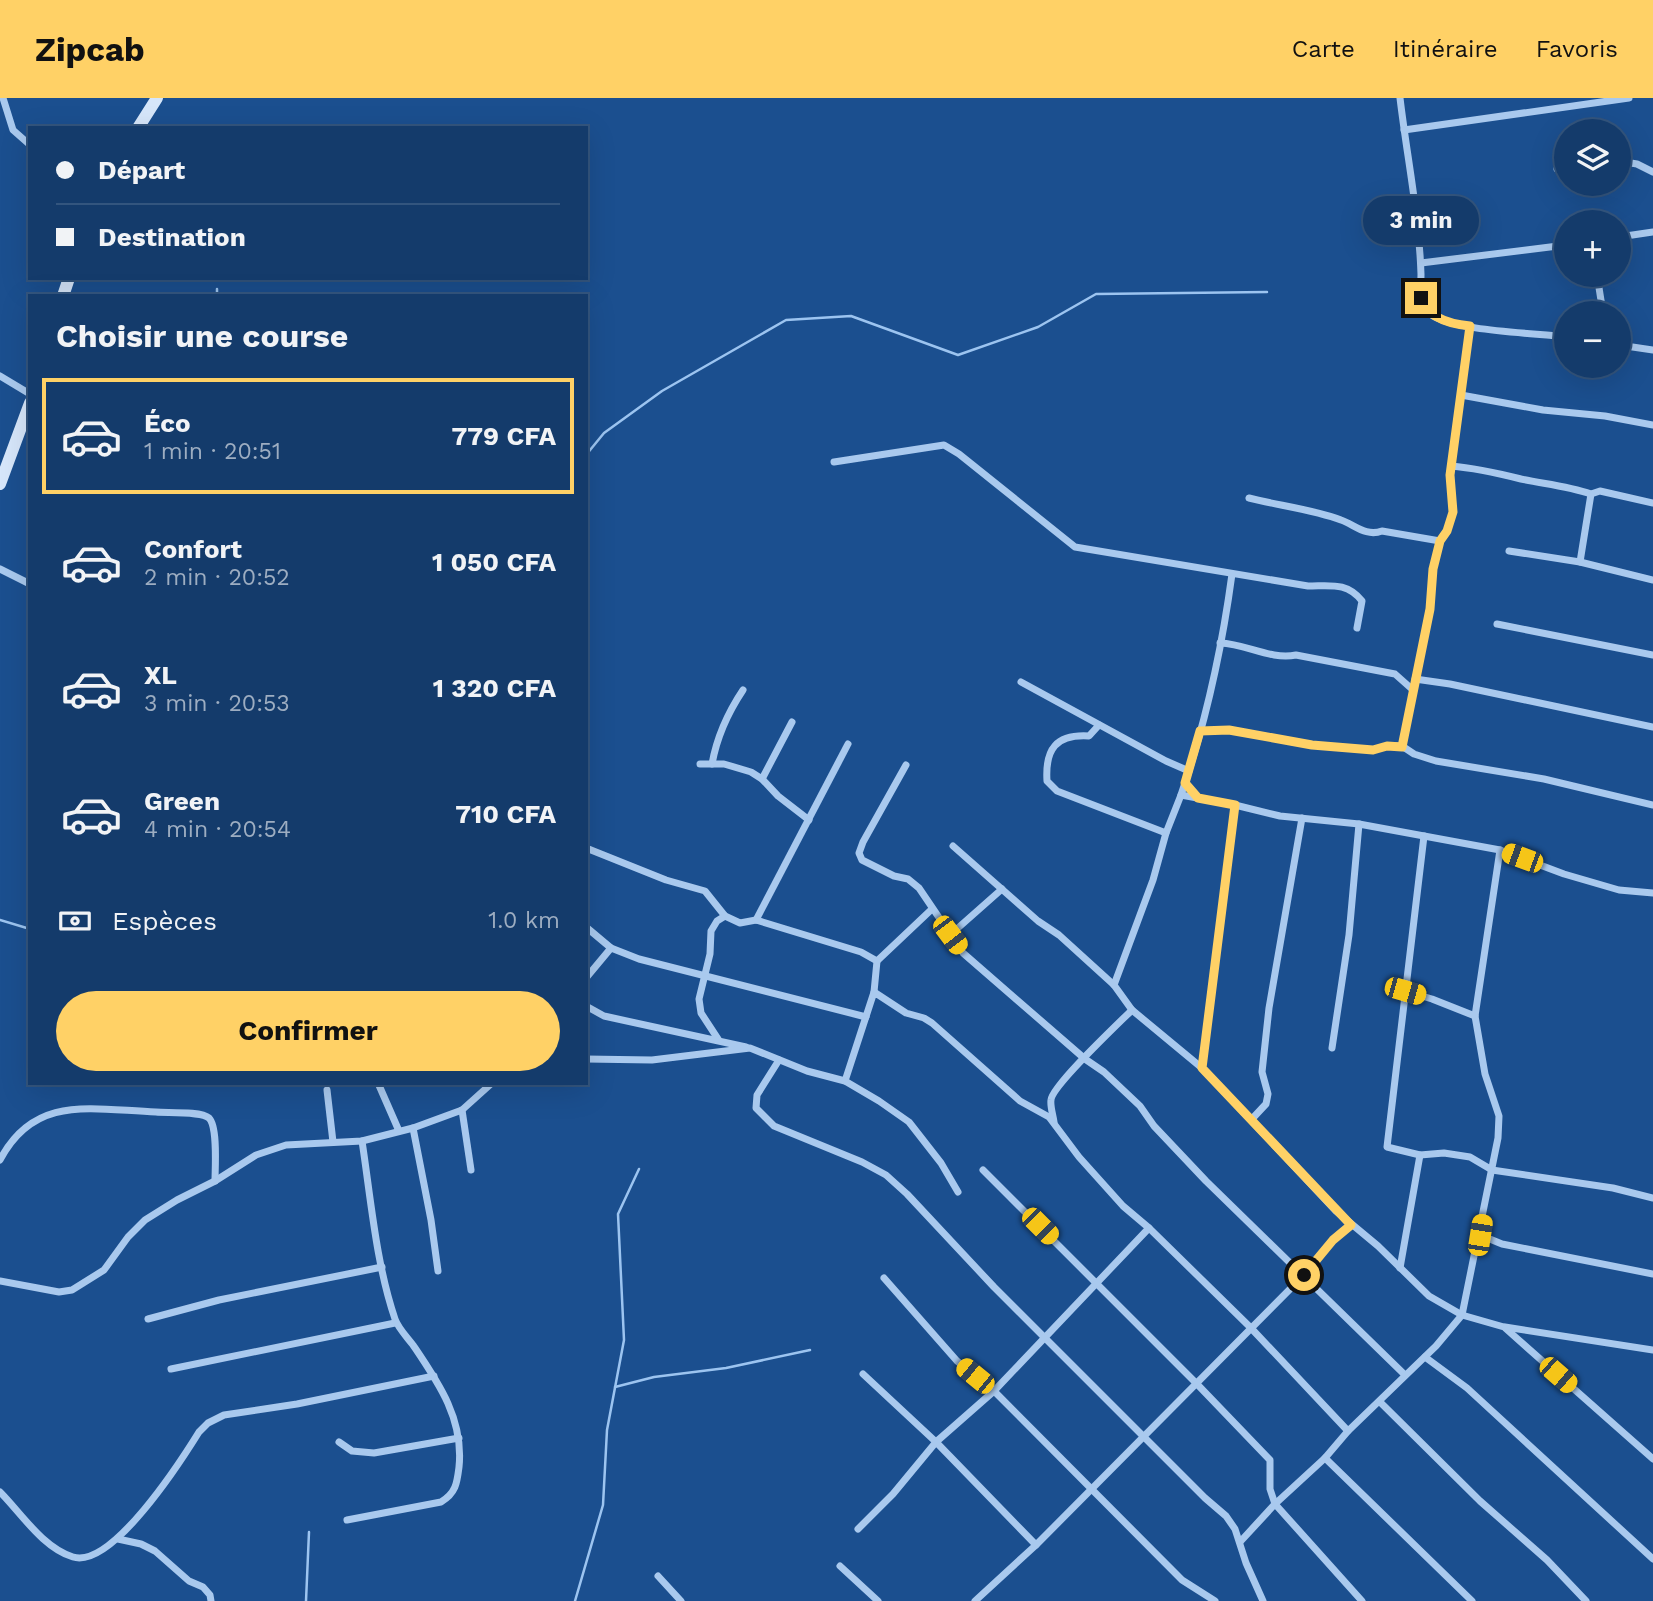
<!DOCTYPE html>
<html lang="fr">
<meta charset="utf-8">
<style>
body{margin:0;font-family:"Work Sans",sans-serif;background:#214673;color:#f1f3f6;height:100vh;display:flex;flex-direction:column;font-size:26px;white-space:nowrap}
*{box-sizing:border-box;margin:0}
p{font-size:23px;color:#9dadc1}
.icon{flex:none;width:38px;height:38px;fill:none;stroke:currentColor;stroke-width:2;stroke-linecap:round;stroke-linejoin:round}
.map{position:relative;flex:1;overflow:hidden}
.side{position:absolute;left:28px;top:196px;width:560px;height:791px;display:flex;flex-direction:column;background:#143b6b;border-radius:0px;box-shadow:0 7px 28px #0002,0 0 0 2px #33557e}
.side>*{flex:none}
.top-card{position:absolute;left:28px;top:28px;width:560px;height:154px;border-radius:0px;box-shadow:0 7px 28px #0002,0 0 0 2px #33557e;display:grid;align-content:center;height:154px;padding:0 28px;background:#143b6b}
.tools{position:absolute;left:1554px;top:21px;display:grid;gap:14px}
.tools a{display:grid;place-items:center;width:77px;height:77px;border-radius:50%;background:#143b6b;box-shadow:0 7px 28px #0002,0 0 0 2px #33557e;font-size:35px}
.end{position:absolute;width:32px;height:32px;margin:-16px;border:9px solid #ffd166;background:#111;box-shadow:0 0 0 4px #111}
.from{border-radius:50%}
.bubble{position:absolute;height:49px;border-radius:24px;background:#143b6b;box-shadow:0 7px 28px #0002,0 0 0 2px #33557e;font-size:23px;font-weight:700;line-height:49px;text-align:center}
.car{position:absolute;width:21px;height:42px;margin:-21px -10px;border-radius:9px;box-shadow:0 0 5px 2px #0007;background:linear-gradient(#f5c518 24%,#345 0 40%,#f5c518 0 76%,#345 0 86%,#f5c518 0)}
.top-card b{display:flex;align-items:center;gap:24px;height:66px;font-size:26px}
.top-card b+b{border-top:2px solid #33557e}
.top-card i{width:18px;height:18px;background:#f1f3f6}
ul{padding:0;list-style:none}
li{display:flex;align-items:center;gap:21px;height:116px;margin:0 14px 10px;padding:0 14px;border:4px solid transparent;border-radius:0px}
li div{flex:1}
li b{display:block;font-size:26px}
li em{font-style:normal;font-weight:700}
li.on{border-color:#ffd166}
li>.icon{width:63px;height:63px;stroke-width:1.5}
h2{padding:0 28px;font-size:32px;line-height:84px}
.pay{display:flex;align-items:center;gap:18px;height:77px;padding:0 28px;font-size:26px}
.pay p{margin-inline-start:auto}
.cta{display:flex;gap:14px;margin-top:auto;padding:14px 28px}
.cta a{flex:1;height:80px;border-radius:42px;background:#ffd166;color:#111;font-size:28px;font-weight:700;line-height:80px;text-align:center}
header{display:flex;align-items:center;gap:42px;box-sizing:border-box;height:98px;padding:0 35px;background:#ffd166;color:#111}
header strong{font-size:33px}
nav{display:flex;gap:38px;margin-inline-start:auto;font-size:24px}
.map>svg:first-child{display:block}
.lines{fill:none;stroke-linecap:round;stroke-linejoin:round}
.stream{stroke:#9cc4f0;stroke-width:2.5}
.street{stroke:#a9c9ee;stroke-width:7}
.secondary{stroke:#d6e6fa;stroke-width:12}
.route{stroke:#ffd166;stroke-width:9}
</style>
<header>
<strong>Zipcab</strong>
<nav><a>Carte</a><a>Itinéraire</a><a>Favoris</a></nav>
</header>
<div class="map">
<svg width="1653" height="1503" viewBox="0 0 1653 1503">
<rect width="100%" height="100%" fill="#1b4f8f"/>
<g class="lines">
<g class="stream">
<path d="M217,191V198"/>
<path d="M586,357L604,335L662,293L786,222L851,218L958,257L1038,229L1096,196L1267,194"/>
<path d="M0,822L30,831"/>
<path d="M615,1289L654,1279L726,1270L810,1252"/>
<path d="M306,1503L309,1434"/>
<path d="M575,1503L603,1407L607,1332L624,1242L618,1116L639,1071"/>
</g>
<g class="street">
<path d="M3,0L13,32L30,47"/>
<path d="M1400,0C1407,59 1419,116 1421,176C1421,189 1418,207 1430,216C1452,233 1535,235 1566,239"/>
<path d="M1404,32L1629,0"/>
<path d="M1619,63L1637,66L1653,74"/>
<path d="M1557,71L1566,70"/>
<path d="M1619,139L1653,134"/>
<path d="M1421,165L1566,147"/>
<path d="M1597,177L1603,215"/>
<path d="M1619,247L1653,252"/>
<path d="M0,278L30,296"/>
<path d="M1461,297L1543,312L1605,318L1653,327"/>
<path d="M834,364L944,347L959,356L1075,449L1308,488C1331,488 1347,484 1362,503L1357,530"/>
<path d="M1451,368C1475,370 1497,375 1521,381C1545,386 1568,388 1591,396"/>
<path d="M1249,400C1276,407 1316,412 1341,422C1355,427 1366,439 1382,433L1440,443"/>
<path d="M1509,453L1580,464L1653,482"/>
<path d="M1580,464L1591,396L1600,393L1653,405"/>
<path d="M0,471L30,486"/>
<path d="M1232,476C1222,550 1205,627 1181,697L1235,707L1280,718L1359,726L1500,752L1564,776L1619,792L1653,795"/>
<path d="M1497,526L1653,557"/>
<path d="M1220,545C1247,546 1270,562 1296,557L1395,576L1413,592"/>
<path d="M1415,581L1450,586L1653,629"/>
<path d="M1021,584L1166,663L1189,673"/>
<path d="M1099,627L1089,638C1056,636 1045,651 1047,683L1057,693L1166,735"/>
<path d="M1200,633L1229,632L1312,647L1373,652L1387,648H1402L1414,656L1436,663L1544,681L1653,707"/>
<path d="M1402,648L1430,511L1433,471L1440,443L1447,433L1453,414L1450,377L1470,228"/>
<path d="M700,666H724L751,674L762,681L778,698L809,722"/>
<path d="M712,666C717,638 727,616 743,592"/>
<path d="M906,667L863,744L859,755L862,762L894,778L908,781L919,790L963,855L1085,961L1104,974L1140,1008L1154,1028L1206,1083L1405,1277"/>
<path d="M762,681L792,624"/>
<path d="M1424,738L1387,1049L1420,1057L1444,1055L1470,1059L1492,1072L1613,1090L1653,1100"/>
<path d="M953,748L1038,823L1059,837L1114,887L1132,912L1202,970L1336,1113L1378,1148L1429,1198L1462,1217L1504,1229L1653,1361"/>
<path d="M586,750L666,782L705,793L725,818L740,825L756,822L861,854L877,863L874,894"/>
<path d="M756,822L848,646"/>
<path d="M586,829L611,850L639,861L866,919"/>
<path d="M950,837L1002,791"/>
<path d="M877,863L932,811"/>
<path d="M586,880L611,850"/>
<path d="M1114,887L1153,782L1166,735L1181,697"/>
<path d="M1405,893L1432,901L1475,918"/>
<path d="M586,908L604,918L746,949"/>
<path d="M718,941L701,915L699,901L710,856L711,833L717,823L725,818"/>
<path d="M1332,950L1349,837L1359,726"/>
<path d="M586,961L652,962L750,950L807,973L845,983L879,1003L909,1024L941,1065L958,1094"/>
<path d="M779,962L757,997L756,1010L774,1028L862,1064L886,1077L907,1096L994,1189L1205,1400L1226,1418L1235,1431L1246,1465L1263,1503"/>
<path d="M1202,970L1235,707"/>
<path d="M845,983L874,894L906,915L924,920L932,925L1020,1003L1049,1019L1079,1059L1123,1108L1149,1130L1250,1229L1348,1333"/>
<path d="M378,985L399,1033"/>
<path d="M327,992L333,1044"/>
<path d="M462,1012L471,1072"/>
<path d="M1251,1022L1266,1006L1268,996L1262,974L1269,910L1302,720"/>
<path d="M1054,1024C1053,1017 1050,1008 1051,1002C1052,988 1118,926 1132,912"/>
<path d="M413,1030L431,1122L438,1173"/>
<path d="M0,1062C35,995 94,1012 156,1014C168,1015 201,1013 209,1020C218,1029 215,1070 215,1083"/>
<path d="M983,1072L1196,1285L1270,1362V1391L1275,1406L1362,1503"/>
<path d="M1480,1137L1502,1146L1653,1176"/>
<path d="M1400,1170L1420,1057"/>
<path d="M884,1180L957,1263L994,1293L1182,1482L1215,1503"/>
<path d="M0,1183L59,1194L72,1192L104,1172L128,1139L145,1122L177,1102L215,1083L256,1057L286,1047L362,1043L413,1030L462,1012L492,985"/>
<path d="M148,1221L219,1202L382,1169"/>
<path d="M1505,1229L1653,1252"/>
<path d="M1425,1259L1467,1290L1653,1461"/>
<path d="M171,1271L395,1225"/>
<path d="M863,1276L936,1344L1036,1447"/>
<path d="M1380,1304L1480,1403L1547,1462L1586,1503"/>
<path d="M339,1344L352,1353L374,1355L459,1340"/>
<path d="M1325,1360L1472,1503"/>
<path d="M0,1394C21,1415 43,1450 73,1459C112,1471 181,1363 199,1334L208,1325L224,1317L297,1306L434,1278"/>
<path d="M347,1422L441,1404C456,1395 457,1385 459,1369C464,1321 438,1284 413,1247C407,1239 398,1230 395,1221C376,1165 371,1102 362,1043"/>
<path d="M858,1431L893,1396L936,1344L994,1293L1149,1130"/>
<path d="M118,1441L141,1446L155,1453L189,1483L203,1489L210,1497L211,1503"/>
<path d="M1240,1444L1275,1406L1325,1360L1348,1333L1436,1248L1462,1217L1498,1040L1499,1018L1485,976L1475,918L1500,752"/>
<path d="M840,1468L878,1503"/>
<path d="M658,1478L681,1503"/>
<path d="M975,1503L1036,1447L1304,1177L1333,1142L1351,1127"/>
</g>
<g class="secondary">
<path d="M138,30L157,0"/>
<path d="M63,198L69,180"/>
<path d="M0,386L30,305"/>
</g>
</g>
<g class="lines">
<path class="route" d="M1304,1177L1333,1142L1351,1127L1202,970L1235,707L1198,700L1185,685L1200,633L1229,632L1312,647L1373,652L1387,648L1402,649L1430,511L1433,471L1440,443L1447,433L1453,414L1450,377L1470,228C1450,226 1427,220 1421,200"/>
</g>
</svg>
<div class="tools">
<a><svg class="icon" aria-label="layers" viewBox="0 0 24 24"><path d="M12 4l9 5-9 5-9-5zM3 14l9 5 9-5"/></svg></a>
<a>+</a>
<a>−</a>
</div>
<i class="end from" style="left:1304px;top:1177px"></i>
<i class="end" style="left:1421px;top:200px"></i>
<div class="bubble" style="left:1363px;top:98px;width:116px">3 min</div>
<i class="car" style="left:1522px;top:760px;rotate:290deg"></i>
<i class="car" style="left:950px;top:837px;rotate:143deg"></i>
<i class="car" style="left:1405px;top:893px;rotate:106deg"></i>
<i class="car" style="left:1040px;top:1128px;rotate:135deg"></i>
<i class="car" style="left:1480px;top:1137px;rotate:9deg"></i>
<i class="car" style="left:1558px;top:1277px;rotate:131deg"></i>
<i class="car" style="left:975px;top:1278px;rotate:309deg"></i>
<div class="top-card">
<b><i class="from"></i>Départ</b>
<b><i></i>Destination</b>
</div>
<section class="side">
<h2>Choisir une course</h2>
<ul>
<li class="on"><svg class="icon" aria-label="car" viewBox="0 0 24 24"><path d="M5 17H2v-5l4-1 3-4h7l3 4 3 1v5h-3M9 17h6M6 11h13"/><circle cx="7" cy="17" r="2"/><circle cx="17" cy="17" r="2"/></svg><div><b>Éco</b><p>1 min · 20:51</p></div><em>779 CFA</em></li>
<li><svg class="icon" aria-label="car" viewBox="0 0 24 24"><path d="M5 17H2v-5l4-1 3-4h7l3 4 3 1v5h-3M9 17h6M6 11h13"/><circle cx="7" cy="17" r="2"/><circle cx="17" cy="17" r="2"/></svg><div><b>Confort</b><p>2 min · 20:52</p></div><em>1 050 CFA</em></li>
<li><svg class="icon" aria-label="car" viewBox="0 0 24 24"><path d="M5 17H2v-5l4-1 3-4h7l3 4 3 1v5h-3M9 17h6M6 11h13"/><circle cx="7" cy="17" r="2"/><circle cx="17" cy="17" r="2"/></svg><div><b>XL</b><p>3 min · 20:53</p></div><em>1 320 CFA</em></li>
<li><svg class="icon" aria-label="car" viewBox="0 0 24 24"><path d="M5 17H2v-5l4-1 3-4h7l3 4 3 1v5h-3M9 17h6M6 11h13"/><circle cx="7" cy="17" r="2"/><circle cx="17" cy="17" r="2"/></svg><div><b>Green</b><p>4 min · 20:54</p></div><em>710 CFA</em></li>
</ul>
<div class="pay"><svg class="icon" aria-label="cash" viewBox="0 0 24 24"><path d="M3 7h18v10H3z"/><circle cx="12" cy="12" r="2"/></svg>Espèces<p>1.0 km</p></div>
<div class="cta"><a>Confirmer</a></div>
</section>
</div>
